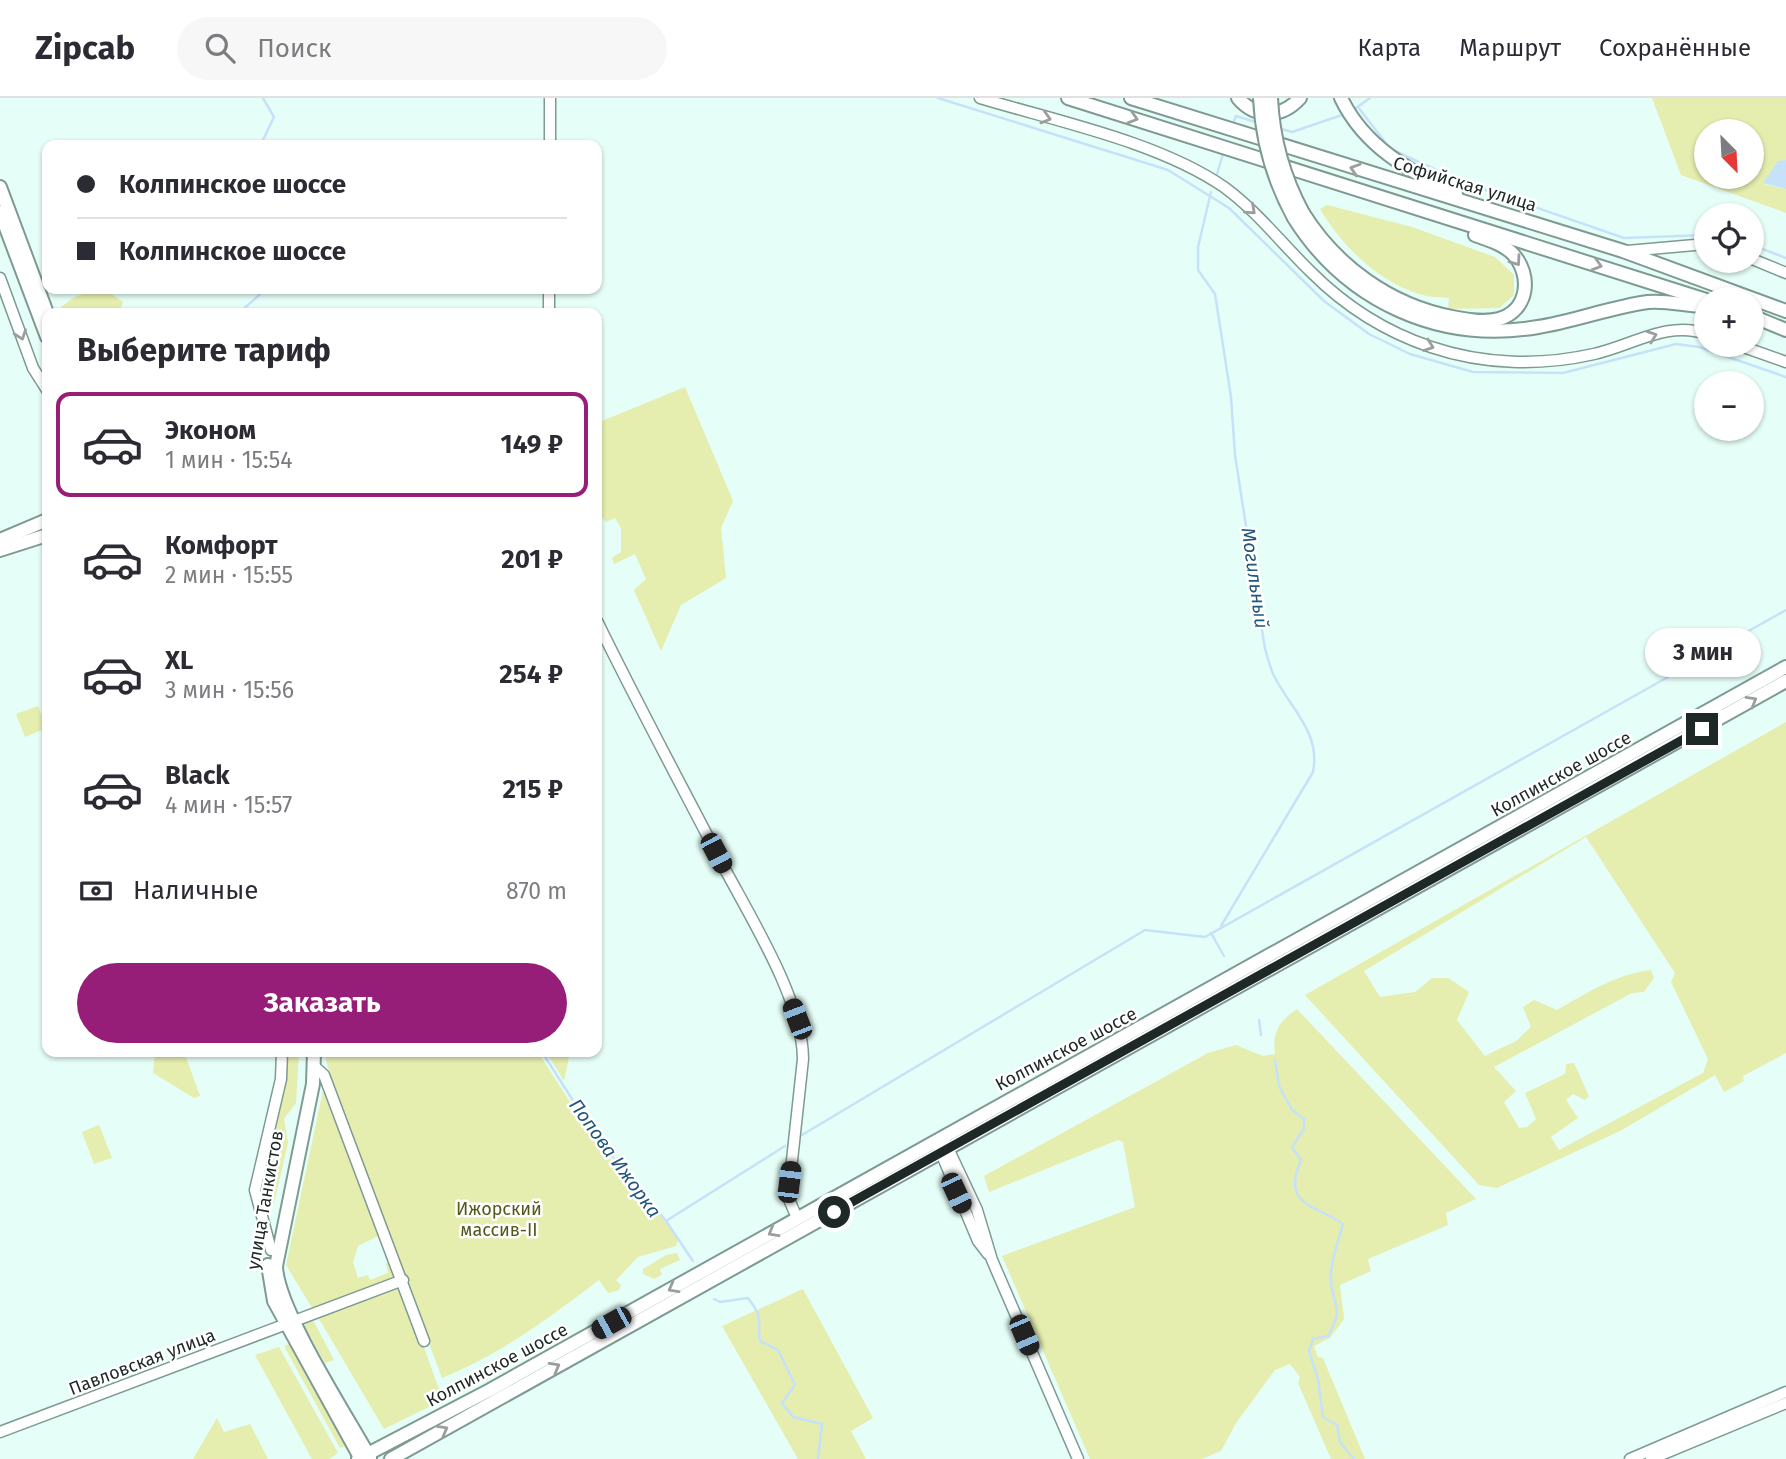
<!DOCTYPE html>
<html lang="ru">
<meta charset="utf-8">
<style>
body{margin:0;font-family:"Fira Sans",sans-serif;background:#f7f7f7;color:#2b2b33;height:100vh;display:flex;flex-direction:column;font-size:26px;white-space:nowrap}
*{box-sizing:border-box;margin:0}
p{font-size:23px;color:#7c7c81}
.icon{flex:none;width:38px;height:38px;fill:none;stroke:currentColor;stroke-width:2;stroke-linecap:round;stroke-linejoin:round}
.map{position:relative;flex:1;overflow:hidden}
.details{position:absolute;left:42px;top:210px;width:560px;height:749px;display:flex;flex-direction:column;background:#fff;border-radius:14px;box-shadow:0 2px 5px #0004}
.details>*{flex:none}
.top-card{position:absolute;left:42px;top:42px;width:560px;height:154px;border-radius:14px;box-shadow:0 2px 5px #0004;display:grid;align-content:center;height:154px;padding:0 35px;background:#fff}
.needle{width:46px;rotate:156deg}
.tools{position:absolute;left:1694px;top:21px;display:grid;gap:14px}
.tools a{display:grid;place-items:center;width:70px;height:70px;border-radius:50%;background:#fff;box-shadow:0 2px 5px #0004;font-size:35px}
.end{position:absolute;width:32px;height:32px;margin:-16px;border:9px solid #1e2927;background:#fff;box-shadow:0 0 0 4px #fff}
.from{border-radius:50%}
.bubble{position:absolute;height:49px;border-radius:24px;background:#fff;box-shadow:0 2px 5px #0004;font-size:23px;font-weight:700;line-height:49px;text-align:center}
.car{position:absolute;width:21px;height:42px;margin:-21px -10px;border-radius:9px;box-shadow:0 0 5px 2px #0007;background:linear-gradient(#222 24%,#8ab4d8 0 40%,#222 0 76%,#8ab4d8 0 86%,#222 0)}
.top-card b{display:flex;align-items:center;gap:24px;height:66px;font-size:26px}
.top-card b+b{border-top:2px solid #e1e1e2}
.top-card i{width:18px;height:18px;background:#2b2b33}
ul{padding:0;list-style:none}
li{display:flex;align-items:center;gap:21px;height:105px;margin:0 14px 10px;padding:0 21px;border:4px solid transparent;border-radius:14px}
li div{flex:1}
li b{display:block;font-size:26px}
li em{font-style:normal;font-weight:700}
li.selected{border-color:#961d78}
li>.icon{width:63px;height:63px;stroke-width:1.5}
h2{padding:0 35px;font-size:32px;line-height:84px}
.pay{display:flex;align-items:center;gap:18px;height:77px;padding:0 35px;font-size:26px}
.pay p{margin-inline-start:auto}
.action{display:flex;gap:14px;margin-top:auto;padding:14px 35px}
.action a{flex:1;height:80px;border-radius:42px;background:#961d78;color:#fff;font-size:28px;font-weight:700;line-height:80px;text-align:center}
header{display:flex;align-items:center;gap:42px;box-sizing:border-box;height:98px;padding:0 35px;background:#fff;border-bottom:2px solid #e1e1e2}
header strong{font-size:33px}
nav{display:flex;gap:38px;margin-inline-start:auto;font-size:24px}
.search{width:490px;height:63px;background:#f7f7f7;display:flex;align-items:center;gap:18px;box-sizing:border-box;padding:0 24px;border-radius:38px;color:#7c7c81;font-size:26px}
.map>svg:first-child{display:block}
.green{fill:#e5edaf;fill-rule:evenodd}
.water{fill:#c6e2fa}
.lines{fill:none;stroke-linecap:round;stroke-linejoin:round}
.stream{stroke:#c6e2fa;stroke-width:2.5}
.minor-casing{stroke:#7d9a93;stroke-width:13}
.major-casing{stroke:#7d9a93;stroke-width:16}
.minor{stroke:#fff;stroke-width:10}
.major{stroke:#fff;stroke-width:12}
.major-bridge-casing{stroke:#7d9a93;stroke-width:16;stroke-linecap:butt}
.major-bridge{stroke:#fff;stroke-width:12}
.oneway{stroke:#9a9f9e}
.route{stroke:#1e2927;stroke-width:9}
.labels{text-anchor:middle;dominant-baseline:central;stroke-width:5;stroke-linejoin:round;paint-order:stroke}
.street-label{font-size:18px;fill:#1e2927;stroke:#fff}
.park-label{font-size:18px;fill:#53591b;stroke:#fff}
.water-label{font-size:19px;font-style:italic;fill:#21557c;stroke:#fff}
</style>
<header>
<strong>Zipcab</strong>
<div class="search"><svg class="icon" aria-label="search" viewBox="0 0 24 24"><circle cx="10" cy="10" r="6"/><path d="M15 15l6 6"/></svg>Поиск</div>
<nav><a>Карта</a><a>Маршрут</a><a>Сохранённые</a></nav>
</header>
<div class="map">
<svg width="1786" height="1361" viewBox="0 0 1786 1361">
<rect width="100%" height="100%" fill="#e5fef7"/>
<g class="green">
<path d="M1652,0H1786V62L1778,63L1764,86L1786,91V115L1681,77ZM1706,33H1752V79H1706Z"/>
<path d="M1327,107L1412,129L1495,159L1514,177V197L1499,210L1448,211L1449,200C1438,199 1426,199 1416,195C1376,182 1341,146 1320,111Z"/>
<path d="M95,191H105L123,204L119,215H63L61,209L73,200Z"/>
<path d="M685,289L733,403L721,430L726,480L681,507L661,553L634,492L646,481L635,456L614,466L612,460L621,454V430L615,420L606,424L597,413V325Z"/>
<path d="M38,608L47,630L25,639L16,616Z"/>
<path d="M1786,624V955L1743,978L1744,983L1724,994L1715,977L1620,1033L1497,1090L1479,1087L1305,897ZM1586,739L1675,875L1671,884L1708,961L1703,975L1559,1052L1551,1039L1578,1020L1566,1002L1573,996L1585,1002L1589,998L1574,965L1566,966L1565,976L1525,995L1536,1021L1527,1029L1519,1030L1504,1004L1516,993L1494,969L1632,895L1644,894L1654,880L1651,872C1616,876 1587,895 1557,912L1534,902L1523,909L1531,929L1516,943L1485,958L1457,922L1469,894L1448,880H1432L1415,894L1380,899L1364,873Z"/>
<path d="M1297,911L1476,1101L1446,1115L1448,1127L1368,1161L1371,1173L1340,1187L1344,1221L1330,1240L1314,1248L1318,1259L1323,1260L1365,1361H1331L1298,1285L1300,1279L1290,1266L1275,1272L1236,1325L1221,1353L1202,1361H1090L1002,1158L1135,1109L1123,1044L1118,1042L989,1094L984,1078L1208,955L1236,947L1263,958L1275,956C1272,935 1279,923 1297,911Z"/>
<path d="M155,954H184L200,998L194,1000L153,975Z"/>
<path d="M285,954H299L296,1005L284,1021L288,1045L274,1105L266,1112L264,1102L286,971Z"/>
<path d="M324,954H538L595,1043L668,1127L678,1142L676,1148L638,1159L616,1182L621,1187L619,1192L608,1195L599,1182C549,1220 501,1256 442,1280L334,992Z"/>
<path d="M546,954H570L564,983Z"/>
<path d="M325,983L382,1136L358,1148L353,1164L358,1180L368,1177L370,1182L388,1175L386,1165L393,1162L397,1173L392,1184L314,1213L286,1167Z"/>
<path d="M99,1027L112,1060L94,1066L82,1034Z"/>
<path d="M677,1155L680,1162L660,1171L662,1177L654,1181L643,1176V1171L666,1157Z"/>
<path d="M401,1187L443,1302L384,1331L318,1219Z"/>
<path d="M803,1191L873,1320L851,1333L866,1361H798L722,1228Z"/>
<path d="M310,1221L314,1224L334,1262L325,1265L305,1229V1224Z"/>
<path d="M292,1245L348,1348L340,1350L284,1248Z"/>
<path d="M279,1249L338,1355L329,1361H312L255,1257Z"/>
<path d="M217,1320L224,1334L250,1326L268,1361H193Z"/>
</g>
<path class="water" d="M1786,62V91L1763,85L1778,63Z"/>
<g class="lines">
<g class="stream">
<path d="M263,0L274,19L262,44L264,47"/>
<path d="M938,0L1168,72L1229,110L1324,203L1369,236L1410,256L1473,274L1563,275L1676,246L1699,249L1786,279"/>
<path d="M1358,9L1388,48"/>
<path d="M1353,12L1370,0"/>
<path d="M1234,23L1236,18L1259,25"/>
<path d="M1278,30L1292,34L1345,16"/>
<path d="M1393,52L1460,83L1624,140L1706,137"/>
<path d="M1217,76L1223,56"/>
<path d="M1211,94L1198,149V172L1215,196L1231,299L1235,357L1265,551C1268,560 1270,570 1274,578C1291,611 1321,635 1313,674L1221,828"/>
<path d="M1752,147L1786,160"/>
<path d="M239,215L266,191"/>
<path d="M1679,572L1786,512"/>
<path d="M1211,835L1224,858"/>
<path d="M1259,922L1261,937"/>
<path d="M542,954L597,1040L666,1123L693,1163"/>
<path d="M1275,962L1279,988L1292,1012L1304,1021V1031L1292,1049L1301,1062C1281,1108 1315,1106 1343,1126C1339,1141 1332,1159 1331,1175C1329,1205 1347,1206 1328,1238L1313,1241L1309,1253L1318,1281L1323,1319L1337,1327L1340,1344L1354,1361"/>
<path d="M802,1037L1145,832L1205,839L1668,579"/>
<path d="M666,1123L785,1048"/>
<path d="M714,1201L720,1204L748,1200C766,1224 756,1221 760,1243L778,1252L795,1287L782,1305L793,1319L822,1326L818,1361"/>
</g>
<g class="minor-casing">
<g id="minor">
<path d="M980,0C1056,23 1159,44 1224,89C1257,113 1282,146 1311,174C1345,208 1386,234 1431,249C1484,267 1541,268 1594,256C1631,248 1668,222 1706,236"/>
<path d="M550,47V0"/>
<path d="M1627,153L1706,146"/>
<path d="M1752,161L1786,175"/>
<path d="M0,180L33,270L47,292"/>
<path d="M549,191V215"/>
<path d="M1738,247L1786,264"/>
<path d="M597,523C636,603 678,681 719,760C747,814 803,901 803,961L788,1099L797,1120"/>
<path d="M315,969L324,977L424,1243"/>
<path d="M946,1046L977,1112L992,1162L1078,1361"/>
<path d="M939,1050L978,1143L988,1156"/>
<path d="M271,1152L255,1092L281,981L282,954"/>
<path d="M0,1334L403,1182"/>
<path d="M1630,1361L1786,1294"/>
<path d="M1651,1361L1786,1305"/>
</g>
</g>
<g class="major-casing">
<g id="major">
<path d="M1068,0L1706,202"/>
<path d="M1131,0L1623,153L1786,213"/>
<path d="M1238,0C1256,21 1282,20 1300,0"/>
<path d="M1341,0C1365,50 1409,72 1456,96"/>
<path d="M0,89L47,215"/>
<path d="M0,114L47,239"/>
<path d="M1303,115C1336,168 1390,207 1452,219C1467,222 1484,225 1499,221C1529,212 1532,177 1513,156C1503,146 1489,142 1475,137"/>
<path d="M1294,120C1347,204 1440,246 1538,229C1575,223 1611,209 1648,204C1668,202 1686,208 1706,208"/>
<path d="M1752,218L1786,232"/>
<path d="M0,442L47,422"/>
<path d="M0,452L47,437"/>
<path d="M314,954L313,986L276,1168C277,1211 347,1318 370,1360"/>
<path d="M268,1167L274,1203L361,1361"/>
<path d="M358,1361L490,1292L1786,569"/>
<path d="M391,1361L1786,583"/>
</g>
</g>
<use href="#minor" class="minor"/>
<use href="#major" class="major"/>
<g class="major-bridge-casing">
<g id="major-bridge">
<path d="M1260,0C1262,43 1273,82 1294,120"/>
<path d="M1271,0C1273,41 1283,78 1303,115"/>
</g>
</g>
<use href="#major-bridge" class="major-bridge"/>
</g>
<defs><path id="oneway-chevron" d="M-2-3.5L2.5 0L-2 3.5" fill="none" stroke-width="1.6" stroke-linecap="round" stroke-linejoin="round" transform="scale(1.75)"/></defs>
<g class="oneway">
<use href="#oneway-chevron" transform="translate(1046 20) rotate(17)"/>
<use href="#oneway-chevron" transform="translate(1133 20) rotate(17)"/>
<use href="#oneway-chevron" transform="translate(1355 71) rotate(-162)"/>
<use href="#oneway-chevron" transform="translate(1251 112) rotate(42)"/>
<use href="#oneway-chevron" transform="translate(1516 163) rotate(55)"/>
<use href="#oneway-chevron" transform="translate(1597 167) rotate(17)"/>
<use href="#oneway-chevron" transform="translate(21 237) rotate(70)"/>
<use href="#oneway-chevron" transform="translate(1652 238) rotate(-20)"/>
<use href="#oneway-chevron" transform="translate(1429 248) rotate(19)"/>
<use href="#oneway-chevron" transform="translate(1752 603) rotate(-30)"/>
<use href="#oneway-chevron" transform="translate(773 1134) rotate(150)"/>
<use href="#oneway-chevron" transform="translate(673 1190) rotate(151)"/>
<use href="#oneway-chevron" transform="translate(555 1269) rotate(-29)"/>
<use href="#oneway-chevron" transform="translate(443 1332) rotate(-29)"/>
</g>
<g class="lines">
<path class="route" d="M834,1114L1702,631"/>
</g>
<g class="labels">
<g class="street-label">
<text transform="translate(1465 86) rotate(17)">Софийская улица</text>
<text transform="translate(1561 676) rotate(-29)">Колпинское шоссе</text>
<text transform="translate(1066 951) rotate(-28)">Колпинское шоссе</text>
<text transform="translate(265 1102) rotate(-80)">улица Танкистов</text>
<text transform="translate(142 1264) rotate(-21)">Павловская улица</text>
<text transform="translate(497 1267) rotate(-28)">Колпинское шоссе</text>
</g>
<g class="park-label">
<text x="499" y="1111">Ижорский<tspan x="499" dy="21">массив-II</tspan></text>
</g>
<g class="water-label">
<text transform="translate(1255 480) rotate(82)">Могильный</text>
<text transform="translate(615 1060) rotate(54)">Попова Ижорка</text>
</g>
</g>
</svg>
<div class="tools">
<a><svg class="needle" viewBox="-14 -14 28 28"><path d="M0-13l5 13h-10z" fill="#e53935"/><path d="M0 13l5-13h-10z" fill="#7c7c81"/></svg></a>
<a><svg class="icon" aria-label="locate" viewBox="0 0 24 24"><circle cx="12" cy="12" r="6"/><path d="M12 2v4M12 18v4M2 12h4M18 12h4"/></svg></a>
<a>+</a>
<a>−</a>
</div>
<i class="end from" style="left:834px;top:1114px"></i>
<i class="end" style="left:1702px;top:631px"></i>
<div class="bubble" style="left:1645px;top:530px;width:116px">3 мин</div>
<i class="car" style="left:716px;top:755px;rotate:152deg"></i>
<i class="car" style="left:797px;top:921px;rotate:339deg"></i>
<i class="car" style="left:789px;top:1084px;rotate:7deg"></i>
<i class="car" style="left:956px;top:1095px;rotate:155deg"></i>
<i class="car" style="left:611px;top:1225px;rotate:241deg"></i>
<i class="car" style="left:1024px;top:1237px;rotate:157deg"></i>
<div class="top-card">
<b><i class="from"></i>Колпинское шоссе</b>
<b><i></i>Колпинское шоссе</b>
</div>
<section class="details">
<h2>Выберите тариф</h2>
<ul>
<li class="selected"><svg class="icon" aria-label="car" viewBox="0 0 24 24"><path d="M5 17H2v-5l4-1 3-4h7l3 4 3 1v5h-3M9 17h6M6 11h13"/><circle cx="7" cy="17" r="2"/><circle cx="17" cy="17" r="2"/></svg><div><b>Эконом</b><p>1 мин · 15:54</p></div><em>149 ₽</em></li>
<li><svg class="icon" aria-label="car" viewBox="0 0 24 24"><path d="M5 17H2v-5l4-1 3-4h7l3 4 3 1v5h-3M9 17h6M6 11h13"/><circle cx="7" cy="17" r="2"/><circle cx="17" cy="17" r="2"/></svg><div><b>Комфорт</b><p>2 мин · 15:55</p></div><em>201 ₽</em></li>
<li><svg class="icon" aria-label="car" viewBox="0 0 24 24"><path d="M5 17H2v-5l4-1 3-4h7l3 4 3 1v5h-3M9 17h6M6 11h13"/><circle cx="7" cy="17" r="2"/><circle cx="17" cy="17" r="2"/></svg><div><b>XL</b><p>3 мин · 15:56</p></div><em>254 ₽</em></li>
<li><svg class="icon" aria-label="car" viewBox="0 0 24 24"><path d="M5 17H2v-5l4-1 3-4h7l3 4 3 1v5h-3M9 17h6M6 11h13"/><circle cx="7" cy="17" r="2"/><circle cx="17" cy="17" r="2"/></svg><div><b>Black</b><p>4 мин · 15:57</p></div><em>215 ₽</em></li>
</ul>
<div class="pay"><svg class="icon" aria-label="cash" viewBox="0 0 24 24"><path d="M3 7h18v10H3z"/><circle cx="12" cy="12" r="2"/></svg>Наличные<p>870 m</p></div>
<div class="action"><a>Заказать</a></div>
</section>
</div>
